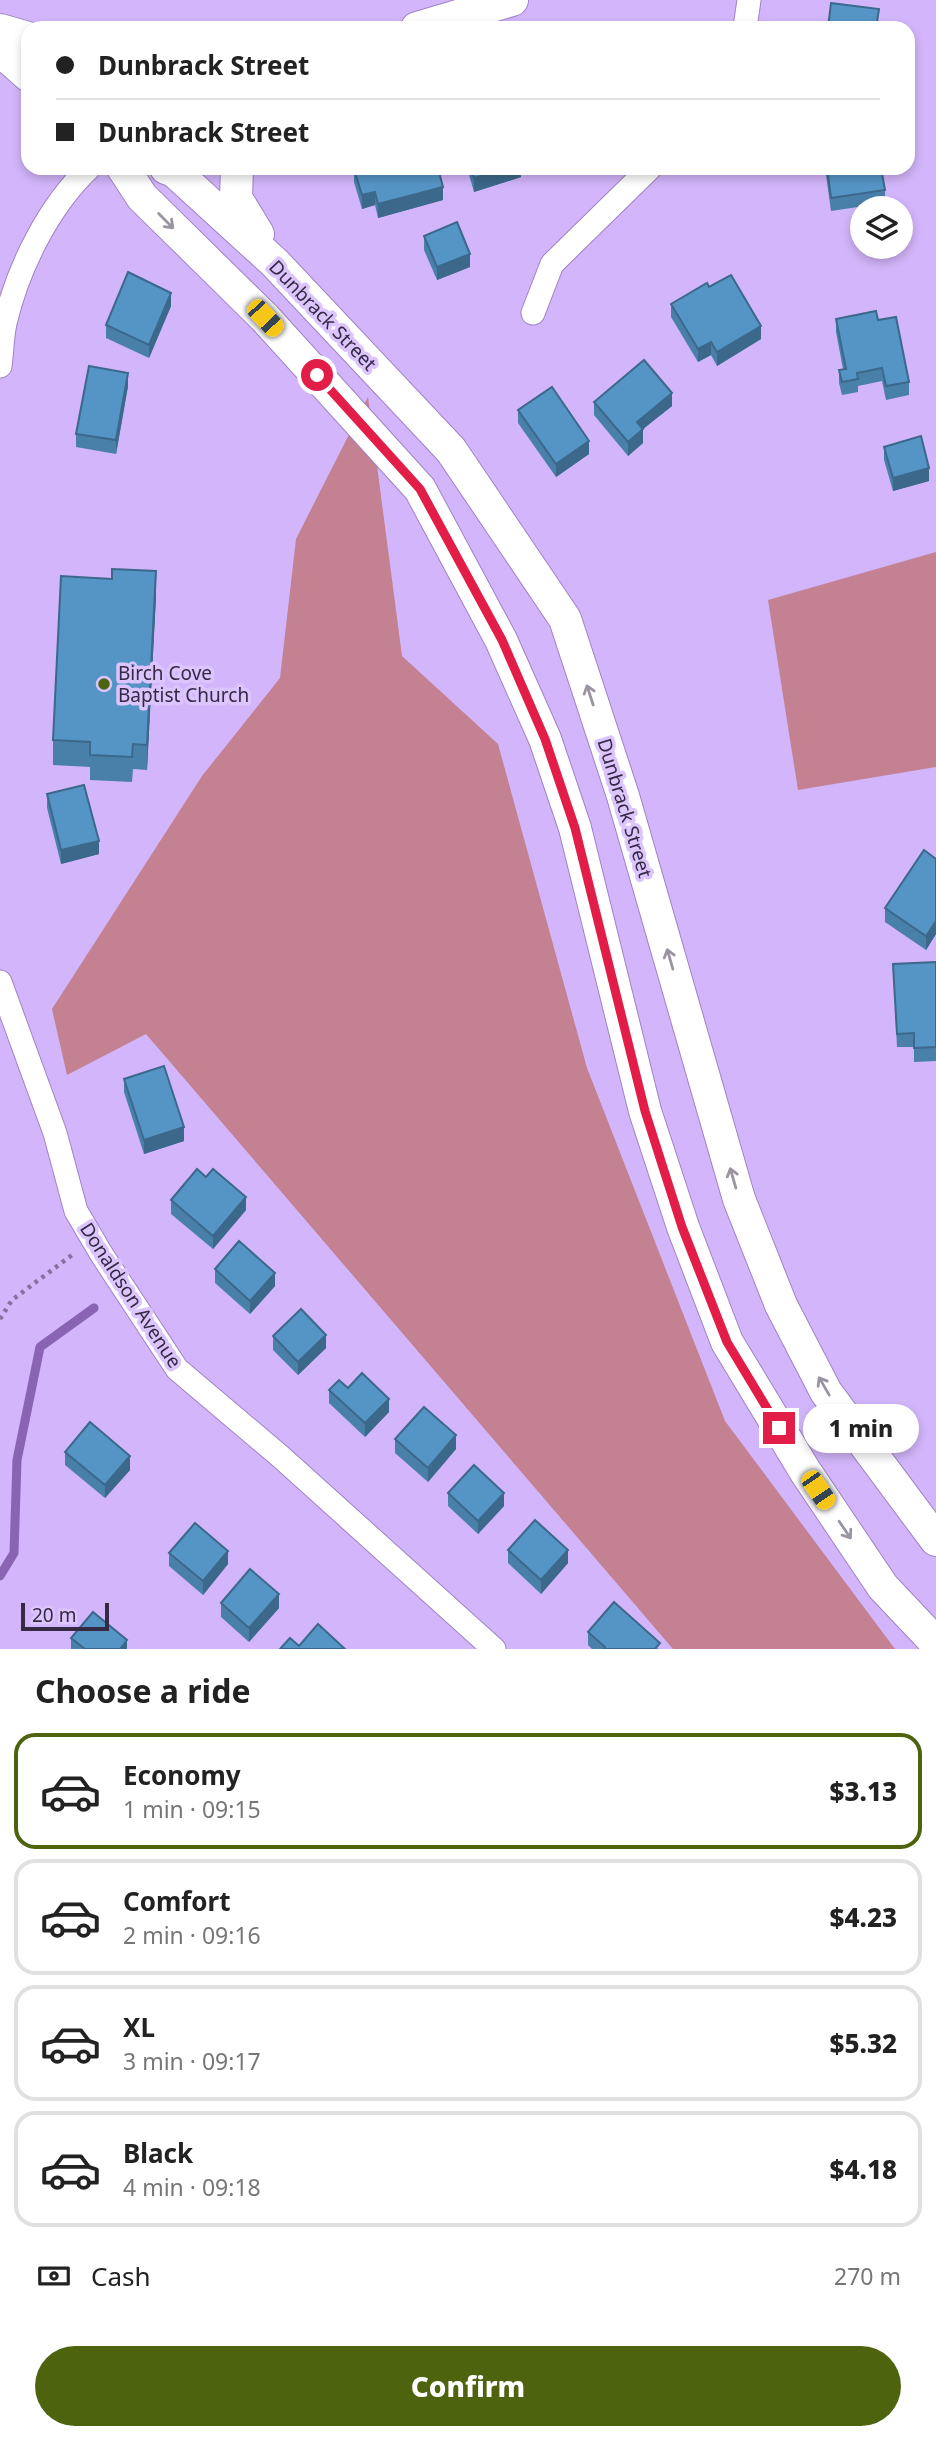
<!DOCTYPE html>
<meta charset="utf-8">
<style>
body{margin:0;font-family:"Noto Sans",sans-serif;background:#f6f6f6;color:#222;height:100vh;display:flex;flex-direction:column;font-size:26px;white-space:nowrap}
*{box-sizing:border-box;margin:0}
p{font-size:23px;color:#767676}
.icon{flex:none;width:38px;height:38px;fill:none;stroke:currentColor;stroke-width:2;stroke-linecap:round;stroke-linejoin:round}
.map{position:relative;height:1649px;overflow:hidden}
.panel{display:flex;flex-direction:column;background:#fff;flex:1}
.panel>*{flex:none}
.guide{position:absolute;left:21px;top:21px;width:894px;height:154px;border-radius:21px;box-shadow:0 4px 10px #0003;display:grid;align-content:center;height:154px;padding:0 35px;background:#fff}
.buttons{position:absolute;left:850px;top:196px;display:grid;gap:14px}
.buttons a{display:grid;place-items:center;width:63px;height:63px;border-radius:50%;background:#fff;box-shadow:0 4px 10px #0003;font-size:35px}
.scale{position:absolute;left:21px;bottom:18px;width:88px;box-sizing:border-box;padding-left:7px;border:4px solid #352944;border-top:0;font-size:19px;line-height:24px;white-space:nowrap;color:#352944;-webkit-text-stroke:5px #dcc5fd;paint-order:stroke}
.end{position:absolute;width:32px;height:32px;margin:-16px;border:9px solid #e11d48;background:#fff;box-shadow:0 0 0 4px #fff}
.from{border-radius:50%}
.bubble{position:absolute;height:49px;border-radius:24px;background:#fff;box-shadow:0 4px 10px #0003;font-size:23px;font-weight:800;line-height:49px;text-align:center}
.car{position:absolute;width:21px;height:42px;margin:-21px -10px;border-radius:9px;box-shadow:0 0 5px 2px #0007;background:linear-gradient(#f5c518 24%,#345 0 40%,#f5c518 0 76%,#345 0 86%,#f5c518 0)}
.guide b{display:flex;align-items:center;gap:24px;height:66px;font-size:26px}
.guide b+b{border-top:2px solid #e0e0e0}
.guide i{width:18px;height:18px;background:#222}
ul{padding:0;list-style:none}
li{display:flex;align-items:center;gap:21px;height:116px;margin:0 14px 10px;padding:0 21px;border:4px solid #e0e0e0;border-radius:21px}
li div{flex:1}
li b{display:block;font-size:26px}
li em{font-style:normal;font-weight:800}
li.active{border-color:#4d630e}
li>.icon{width:63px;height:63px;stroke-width:1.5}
h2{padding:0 35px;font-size:32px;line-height:84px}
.pay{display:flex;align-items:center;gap:18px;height:77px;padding:0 35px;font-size:26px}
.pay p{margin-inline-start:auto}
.button{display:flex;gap:14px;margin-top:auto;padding:14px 35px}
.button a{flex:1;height:80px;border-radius:42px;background:#4d630e;color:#fff;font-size:28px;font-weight:800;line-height:80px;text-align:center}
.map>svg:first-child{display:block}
.green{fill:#c38191}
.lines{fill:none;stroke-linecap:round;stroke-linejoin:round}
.stream{stroke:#8864b3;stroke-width:9}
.street-casing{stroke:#a083c5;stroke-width:25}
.secondary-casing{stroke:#a083c5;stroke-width:34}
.path{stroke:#8570a0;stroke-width:4.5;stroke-dasharray:3.5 5;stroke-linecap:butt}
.street{stroke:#fff;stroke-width:23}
.secondary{stroke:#fff;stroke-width:32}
.wall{fill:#4980aa}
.shaded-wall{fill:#3c688b}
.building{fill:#5595c6;stroke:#3c688b;stroke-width:2}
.oneway{stroke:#9a94a2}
.route{stroke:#e11d48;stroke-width:9}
.poi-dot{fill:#4d630e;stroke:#dcc5fd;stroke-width:2.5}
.labels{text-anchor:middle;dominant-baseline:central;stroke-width:7;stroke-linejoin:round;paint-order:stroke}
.street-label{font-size:19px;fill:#352944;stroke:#dcc5fd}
.poi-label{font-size:19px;fill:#352944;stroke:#dcc5fd;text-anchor:start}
</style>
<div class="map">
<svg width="936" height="1649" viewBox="0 0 936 1649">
<rect width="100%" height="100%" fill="#d2b5fa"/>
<g class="green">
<path d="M368,397L402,656L498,744L587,1068L725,1421L895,1649H673L146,1034L67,1075L52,1009L202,776L280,678L296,539Z"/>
<path d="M936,552V767L798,790L768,600Z"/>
</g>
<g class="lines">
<path class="stream" d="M0,1576L14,1553L17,1460L40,1347L94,1308"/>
<g class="street-casing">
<g id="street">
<path d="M745,28L749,0"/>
<path d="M533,313L552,264L650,168"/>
<path d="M0,366C2,352 2,337 5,323C18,268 48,207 89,168"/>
<path d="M0,982L55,1133L76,1211L102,1255L177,1369L281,1457L494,1649"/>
</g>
</g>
<g class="secondary-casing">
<g id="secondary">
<path d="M417,28L512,0"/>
<path d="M0,30L28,38"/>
<path d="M0,50L28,75"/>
<path d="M123,168L142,197L265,318L420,489L501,640L545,739L575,828L645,1111L683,1227L727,1342L805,1471L883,1587L936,1643"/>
<path d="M166,168L174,171L275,263L451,450L565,619L623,796L739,1199L781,1305L826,1392L936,1540"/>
<path d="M237,168L236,198L258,234"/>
</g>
</g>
<path class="path" d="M0,1319L12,1300L72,1255"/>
<use href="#street" class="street"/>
<use href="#secondary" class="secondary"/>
</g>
<g class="wall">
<path d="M467,168H521V177L474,192Z"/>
<path d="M825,168H881L885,190V203L831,211Z"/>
<path d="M354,169L443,200L378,218L375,205L362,209L354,182Z"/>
<path d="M424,236L470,267L437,280L424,250Z"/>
<path d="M709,287L761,339L717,366L711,355L698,362L671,317V304Z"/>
<path d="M171,306L149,358L106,338V325Z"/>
<path d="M836,319L878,320L909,382V395L886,400L882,381L858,386V392L842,395L839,383V370L843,369L836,332Z"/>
<path d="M128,386L116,454L76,447V434Z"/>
<path d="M594,402L672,406L643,429V443L628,456L594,415Z"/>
<path d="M518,410L589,454L556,477L518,423Z"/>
<path d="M884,447L929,481L893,491L884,460Z"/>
<path d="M156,596L147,770L133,769L132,782L90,780V767L53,765V740Z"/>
<path d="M47,794L99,854L61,864L47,808Z"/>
<path d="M936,859V934L926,950L885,922V908Z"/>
<path d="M936,962V1061L914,1062V1047H897L893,964Z"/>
<path d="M124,1079L184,1141L144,1154L124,1092Z"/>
<path d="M171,1200L246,1210L213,1249L171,1214Z"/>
<path d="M215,1269L275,1286L250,1314L215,1283Z"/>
<path d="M273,1336L326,1348L298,1375L273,1350Z"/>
<path d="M348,1388L389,1412L365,1437L329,1403V1390Z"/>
<path d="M395,1439L456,1449L428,1482L395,1453Z"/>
<path d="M65,1452L130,1470L105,1498L65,1465Z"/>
<path d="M448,1493L504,1506L478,1534L448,1506Z"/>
<path d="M508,1550L568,1563L541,1594L508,1563Z"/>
<path d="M169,1553L228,1564L203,1595L169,1566Z"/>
<path d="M221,1603L279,1608L249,1642L221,1617Z"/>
<path d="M588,1632L660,1649H592L588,1645Z"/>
<path d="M71,1638L127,1649H71Z"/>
</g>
<g class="shaded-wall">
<path d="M508,168H521V177L474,192V178Z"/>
<path d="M443,187V200L378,218V204Z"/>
<path d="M375,192V205L362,209V195Z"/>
<path d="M470,254V267L437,280V267Z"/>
<path d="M171,293V306L149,358V345Z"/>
<path d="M761,326V339L717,366V352Z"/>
<path d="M711,342V355L698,362V349Z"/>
<path d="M128,373V386L116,454V440Z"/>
<path d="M672,393V406L643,429V443L628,456V442L637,422Z"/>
<path d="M589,441V454L556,477V464Z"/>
<path d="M929,468V481L893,491V478Z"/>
<path d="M156,571V596L147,770V745Z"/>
<path d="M99,841V854L61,864V850Z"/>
<path d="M936,921V934L926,950V936Z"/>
<path d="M184,1127V1141L144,1154V1140Z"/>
<path d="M246,1197V1210L213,1249V1236Z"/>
<path d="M275,1273V1286L250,1314V1301Z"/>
<path d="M326,1335V1348L298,1375V1362Z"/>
<path d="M389,1399V1412L365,1437V1423Z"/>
<path d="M456,1435V1449L428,1482V1468Z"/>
<path d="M130,1456V1470L105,1498V1485Z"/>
<path d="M504,1493V1506L478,1534V1521Z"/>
<path d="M568,1550V1563L541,1594V1580Z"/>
<path d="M228,1551V1564L203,1595V1581Z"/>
<path d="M279,1594V1608L249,1642V1628Z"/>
<path d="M127,1640V1649H120Z"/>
</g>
<g class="building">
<path d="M831,3L879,9L876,28H828Z"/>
<path d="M357,168H438L443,187L378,204L375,192L362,195L354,169Z"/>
<path d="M471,168H508L474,178Z"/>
<path d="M827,168H881L885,190L831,198Z"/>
<path d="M457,222L470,254L437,267L424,236Z"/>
<path d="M128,272L171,293L149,345L106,325Z"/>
<path d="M731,275L761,326L717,352L711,342L698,349L671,304L707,283L709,287Z"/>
<path d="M876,311L878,320L896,317L909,382L886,386L882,368L857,373L858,379L842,382L839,370L846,369L836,319Z"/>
<path d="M644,360L672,393L637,422L643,429L628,442L594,402Z"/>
<path d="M89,366L128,373L116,440L76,434Z"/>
<path d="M552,387L589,441L556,464L518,410Z"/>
<path d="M921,436L929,468L893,478L884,447Z"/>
<path d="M112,569L156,571L147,745L133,744L132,757L90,755V742L53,740L61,576L112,579Z"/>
<path d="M84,785L99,841L61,850L47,794Z"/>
<path d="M924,850L936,859V921L926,936L885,908Z"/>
<path d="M936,962V1047L914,1048V1033L897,1034L893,964Z"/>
<path d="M164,1066L184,1127L144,1140L124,1079Z"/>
<path d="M197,1169L206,1177L213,1169L246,1197L213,1236L171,1200Z"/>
<path d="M239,1241L275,1273L250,1301L215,1269Z"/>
<path d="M301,1309L326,1335L298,1362L273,1336Z"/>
<path d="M362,1373L389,1399L365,1423L329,1390L339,1380L348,1388Z"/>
<path d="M424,1407L456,1435L428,1468L395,1439Z"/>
<path d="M90,1422L130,1456L105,1485L65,1452Z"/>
<path d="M474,1465L504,1493L478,1521L448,1493Z"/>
<path d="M535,1520L568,1550L541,1580L508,1550Z"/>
<path d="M195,1523L228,1551L203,1581L169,1553Z"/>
<path d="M250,1569L279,1594L249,1628L221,1603Z"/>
<path d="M614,1602L660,1643L655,1649H604L605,1647L588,1632Z"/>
<path d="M93,1612L127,1640L120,1649H85L71,1638Z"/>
<path d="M318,1624L345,1649H280L290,1638L299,1646Z"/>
</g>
<defs><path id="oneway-shaft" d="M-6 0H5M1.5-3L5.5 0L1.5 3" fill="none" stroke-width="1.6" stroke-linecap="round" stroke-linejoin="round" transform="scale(1.75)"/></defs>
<g class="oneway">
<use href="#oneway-shaft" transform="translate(166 221) rotate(45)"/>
<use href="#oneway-shaft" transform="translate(590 695) rotate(-108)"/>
<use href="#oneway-shaft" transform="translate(670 959) rotate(-106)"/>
<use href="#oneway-shaft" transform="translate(733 1178) rotate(-106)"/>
<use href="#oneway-shaft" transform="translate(824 1386) rotate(-120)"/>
<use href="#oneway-shaft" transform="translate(845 1530) rotate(56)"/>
</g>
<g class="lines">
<path class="route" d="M317,375L420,489L502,640L545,739L575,828L645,1111L682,1227L727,1342L779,1428"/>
</g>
<circle class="poi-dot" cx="104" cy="684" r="7"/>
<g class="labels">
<g class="street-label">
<text transform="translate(323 315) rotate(46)">Dunbrack Street</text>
<text transform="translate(625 808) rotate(73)">Dunbrack Street</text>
<text transform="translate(131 1295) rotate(57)">Donaldson Avenue</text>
</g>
<g class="poi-label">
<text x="118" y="673">Birch Cove<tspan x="118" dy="22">Baptist Church</tspan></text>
</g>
</g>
</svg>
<div class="buttons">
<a><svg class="icon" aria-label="layers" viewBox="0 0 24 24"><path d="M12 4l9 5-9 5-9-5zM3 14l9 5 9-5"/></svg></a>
</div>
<div class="scale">20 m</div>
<i class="end from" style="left:317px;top:375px"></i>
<i class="end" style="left:779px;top:1428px"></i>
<div class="bubble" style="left:803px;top:1404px;width:116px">1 min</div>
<i class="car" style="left:265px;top:318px;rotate:137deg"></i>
<i class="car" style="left:818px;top:1490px;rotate:146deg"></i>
<div class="guide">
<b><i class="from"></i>Dunbrack Street</b>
<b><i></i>Dunbrack Street</b>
</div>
</div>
<section class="panel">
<h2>Choose a ride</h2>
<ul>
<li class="active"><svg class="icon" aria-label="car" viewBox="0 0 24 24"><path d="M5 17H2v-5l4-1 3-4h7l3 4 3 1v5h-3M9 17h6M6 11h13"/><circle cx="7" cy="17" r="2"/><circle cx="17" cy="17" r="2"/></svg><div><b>Economy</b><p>1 min · 09:15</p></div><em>$3.13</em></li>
<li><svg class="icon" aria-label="car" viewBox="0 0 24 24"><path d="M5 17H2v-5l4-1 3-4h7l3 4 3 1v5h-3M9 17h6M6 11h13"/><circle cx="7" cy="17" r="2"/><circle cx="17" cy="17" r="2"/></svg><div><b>Comfort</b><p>2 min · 09:16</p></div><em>$4.23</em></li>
<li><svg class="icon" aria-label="car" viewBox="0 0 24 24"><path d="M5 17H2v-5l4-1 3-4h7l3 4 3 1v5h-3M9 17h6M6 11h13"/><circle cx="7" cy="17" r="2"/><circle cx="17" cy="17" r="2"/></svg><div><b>XL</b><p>3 min · 09:17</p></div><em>$5.32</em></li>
<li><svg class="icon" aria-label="car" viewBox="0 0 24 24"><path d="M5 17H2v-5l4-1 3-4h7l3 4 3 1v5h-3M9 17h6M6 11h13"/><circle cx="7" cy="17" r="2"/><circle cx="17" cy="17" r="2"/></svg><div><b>Black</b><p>4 min · 09:18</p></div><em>$4.18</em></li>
</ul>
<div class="pay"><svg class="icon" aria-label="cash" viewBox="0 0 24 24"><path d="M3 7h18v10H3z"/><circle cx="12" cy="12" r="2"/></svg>Cash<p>270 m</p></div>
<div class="button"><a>Confirm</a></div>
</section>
